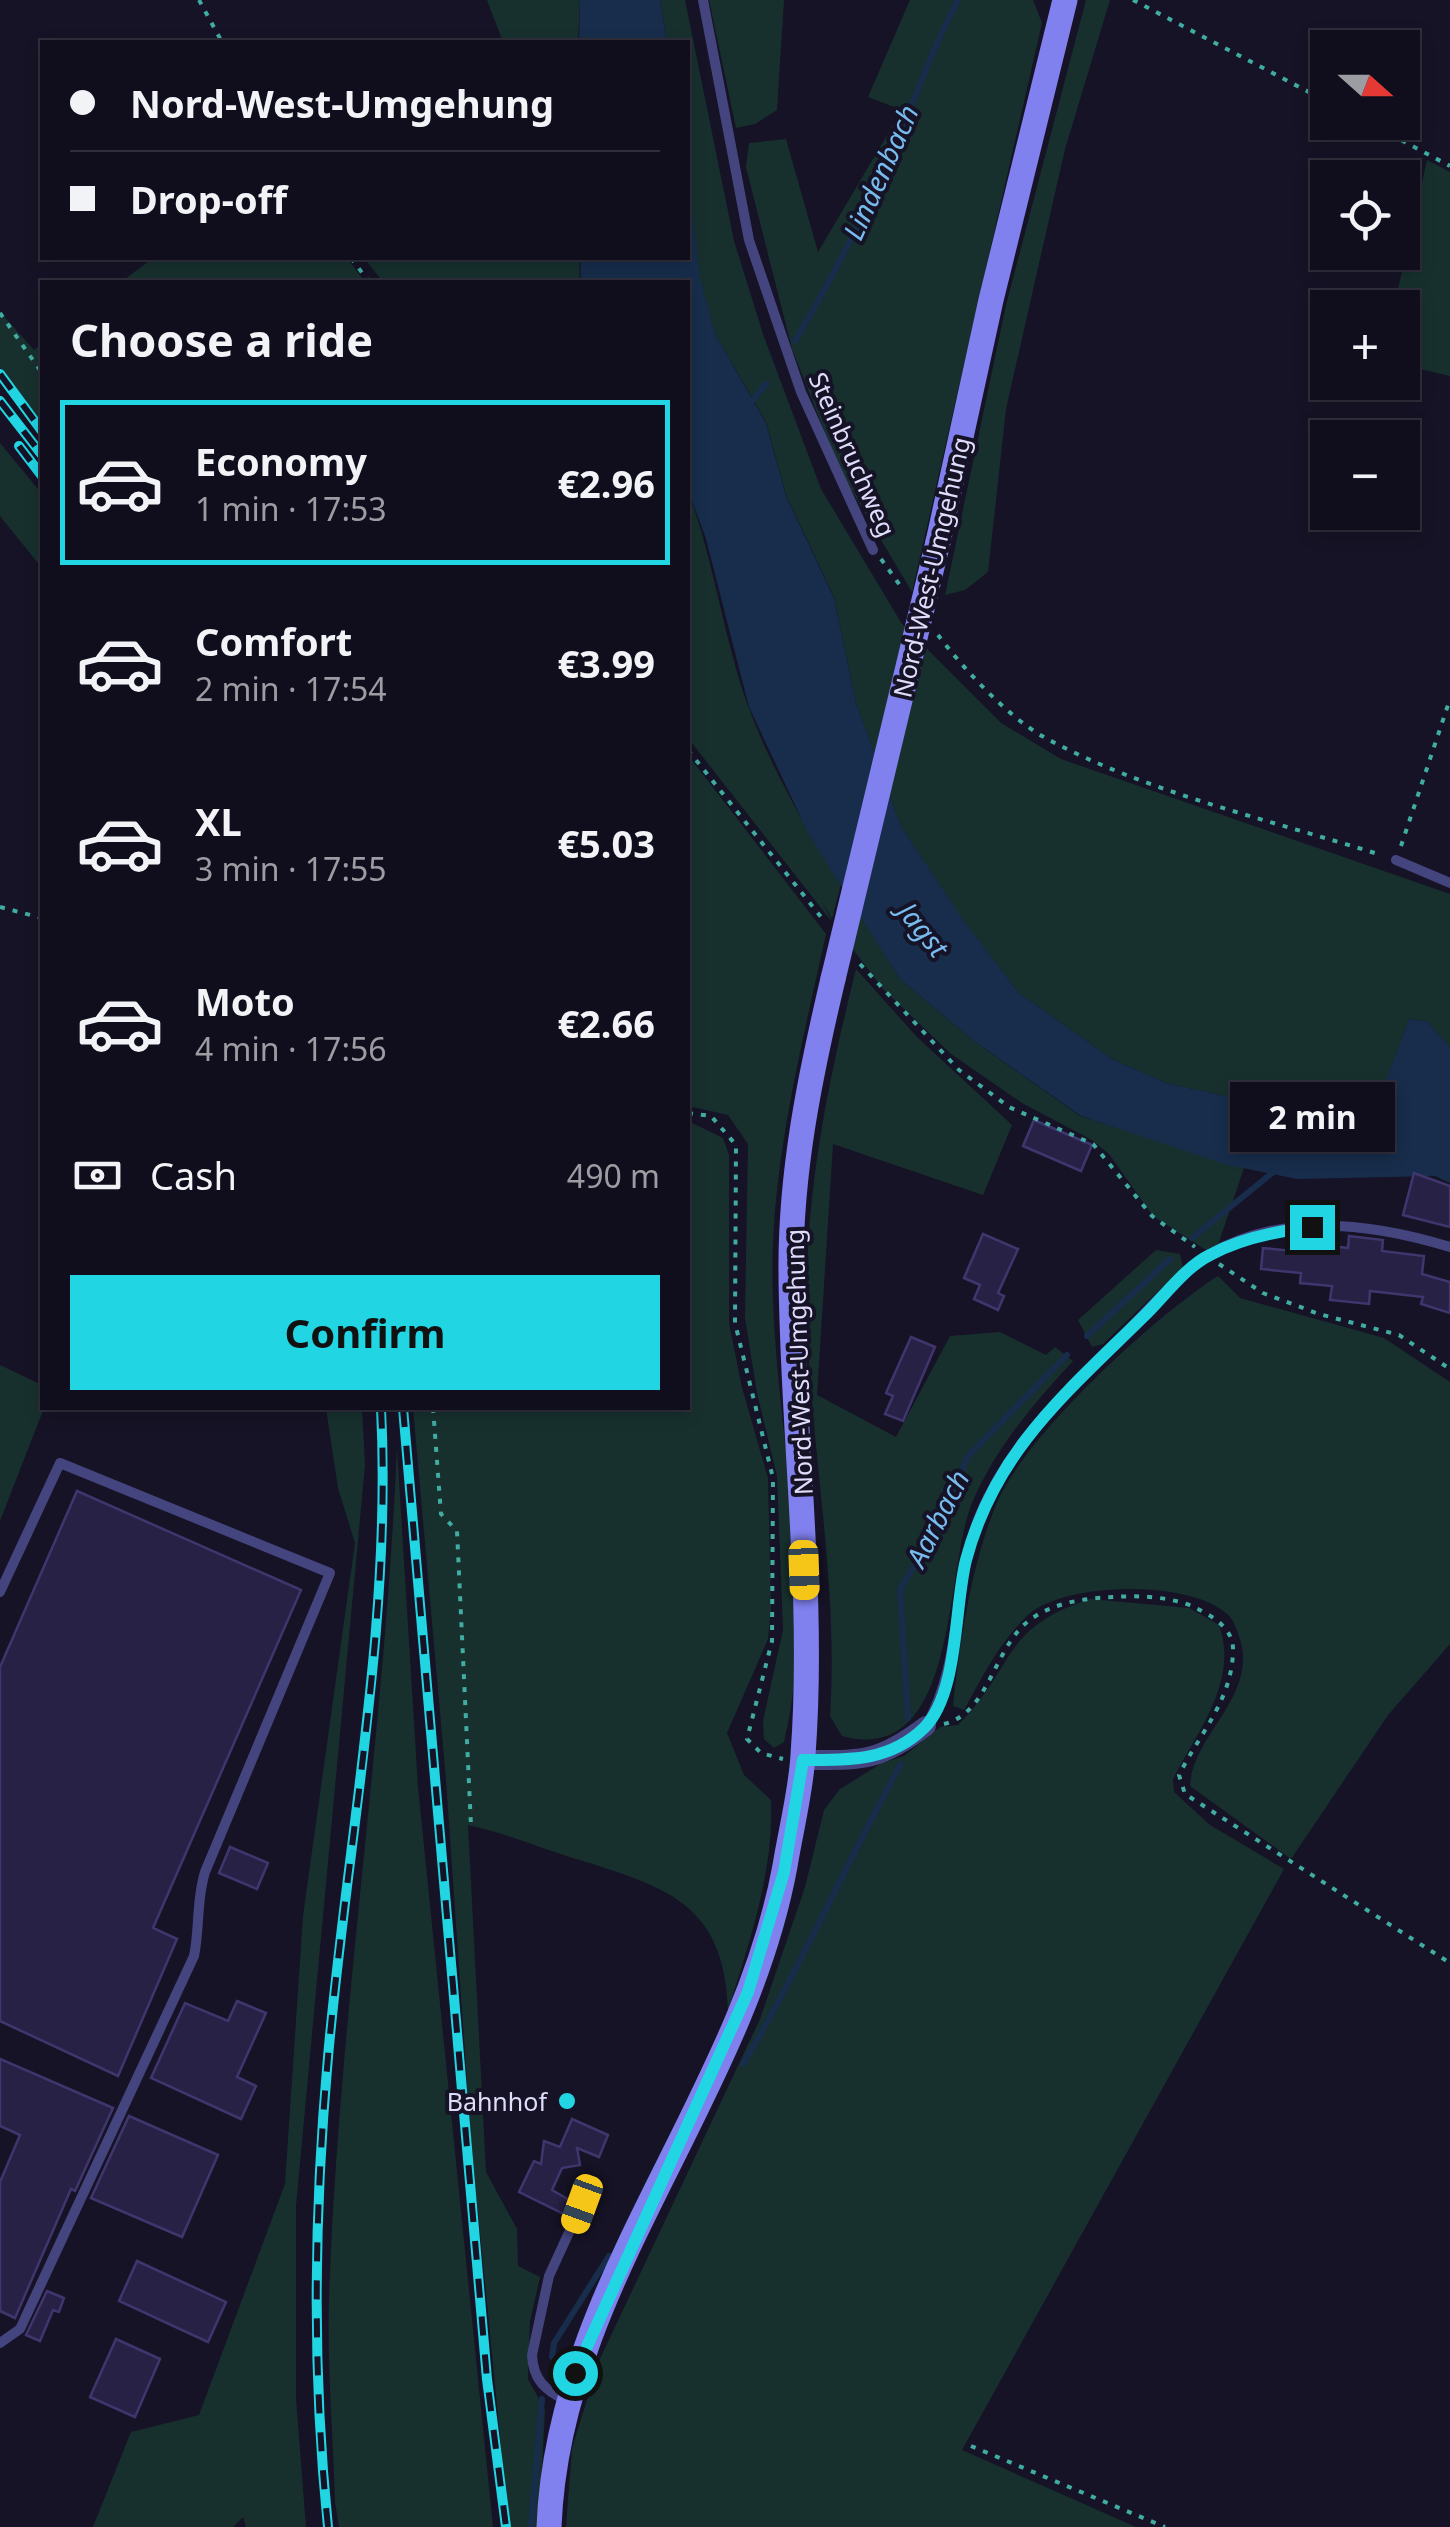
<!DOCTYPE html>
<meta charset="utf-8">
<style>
body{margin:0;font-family:"Noto Sans",sans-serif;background:#1e1c29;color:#f1f3f6;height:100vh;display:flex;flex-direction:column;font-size:38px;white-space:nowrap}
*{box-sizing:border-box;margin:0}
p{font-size:32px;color:#9c9ca3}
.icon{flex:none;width:55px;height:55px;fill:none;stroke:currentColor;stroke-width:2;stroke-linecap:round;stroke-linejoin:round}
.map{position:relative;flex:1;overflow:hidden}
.side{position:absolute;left:40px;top:280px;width:650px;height:1130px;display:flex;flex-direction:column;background:#100e1c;border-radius:0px;box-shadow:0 5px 15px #0003,0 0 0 2px #302e3b}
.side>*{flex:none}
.hud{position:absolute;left:40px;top:40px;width:650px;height:220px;border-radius:0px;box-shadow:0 5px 15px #0003,0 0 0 2px #302e3b;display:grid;align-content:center;height:220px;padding:0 30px;background:#100e1c}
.needle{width:65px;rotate:111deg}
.buttons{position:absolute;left:1310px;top:30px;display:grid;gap:20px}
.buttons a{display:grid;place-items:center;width:110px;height:110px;border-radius:0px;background:#100e1c;box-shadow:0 5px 15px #0003,0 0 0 2px #302e3b;font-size:50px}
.end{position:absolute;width:45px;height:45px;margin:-22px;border:12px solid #21d5e3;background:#111;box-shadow:0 0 0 5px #111}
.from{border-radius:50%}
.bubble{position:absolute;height:70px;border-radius:0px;background:#100e1c;box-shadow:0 5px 15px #0003,0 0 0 2px #302e3b;font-size:32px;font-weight:700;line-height:70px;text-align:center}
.car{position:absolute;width:30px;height:60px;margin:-30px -15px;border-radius:12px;box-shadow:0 0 8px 2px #0007;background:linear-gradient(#f5c518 24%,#345 0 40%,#f5c518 0 76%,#345 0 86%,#f5c518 0)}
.hud b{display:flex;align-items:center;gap:35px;height:95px;font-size:38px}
.hud b+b{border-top:2px solid #302e3b}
.hud i{width:25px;height:25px;background:#f1f3f6}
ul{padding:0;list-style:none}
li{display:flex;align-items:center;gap:30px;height:165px;margin:0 20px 15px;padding:0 10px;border:5px solid transparent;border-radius:0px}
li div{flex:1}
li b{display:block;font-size:38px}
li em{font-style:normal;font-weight:700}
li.selected{border-color:#21d5e3}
li>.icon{width:90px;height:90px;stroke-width:1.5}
h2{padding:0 30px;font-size:45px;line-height:120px}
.pay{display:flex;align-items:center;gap:25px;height:110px;padding:0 30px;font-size:38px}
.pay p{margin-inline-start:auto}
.cta{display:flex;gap:20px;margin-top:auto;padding:20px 30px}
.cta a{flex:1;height:115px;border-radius:0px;background:#21d5e3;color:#111;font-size:40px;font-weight:700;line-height:115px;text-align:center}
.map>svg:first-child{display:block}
.green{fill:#17302e}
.water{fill:#172d4b}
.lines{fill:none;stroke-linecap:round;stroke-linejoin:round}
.stream{stroke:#172d4b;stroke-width:6}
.building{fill:#272145;stroke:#40366e;stroke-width:2.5}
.path{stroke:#40aca2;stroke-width:4;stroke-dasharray:5 8;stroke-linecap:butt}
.lane{stroke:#44447f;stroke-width:10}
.street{stroke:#44447f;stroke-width:20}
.secondary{stroke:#8080ef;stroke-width:25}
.rail-casing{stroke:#21d5e3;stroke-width:10}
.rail{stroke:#161326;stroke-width:6;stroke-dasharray:19;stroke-linecap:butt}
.secondary-bridge{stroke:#8080ef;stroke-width:25}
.route{stroke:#21d5e3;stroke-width:12}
.poi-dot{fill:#21d5e3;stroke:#161326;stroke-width:4}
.labels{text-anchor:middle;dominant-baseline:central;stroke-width:8;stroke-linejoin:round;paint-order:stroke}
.street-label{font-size:25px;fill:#dfddfb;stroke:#161326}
.poi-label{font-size:25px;fill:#dfddfb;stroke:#161326;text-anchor:end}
.water-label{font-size:28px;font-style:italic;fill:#78bbee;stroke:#161326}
</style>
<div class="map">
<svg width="1450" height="2527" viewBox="0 0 1450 2527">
<rect width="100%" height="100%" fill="#161326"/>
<g class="green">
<path d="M487,0h93l-2,42h-75z"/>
<path d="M660,0h25l49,241 30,96 57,152 81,135 99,99 60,36 389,135v153l-23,-26 -18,-2 -23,62 -28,19 -110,1 -82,-18 -54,-24 -93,-66 -58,-75 -60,-92 -45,-123 -22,-106 -48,-102 -20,-73 -51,-88 -16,-57 -11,-101v-134h-21z"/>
<path d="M709,0h75l-7,110 -22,14 -19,4z"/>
<path d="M910,0h123l9,23 -130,569 -72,-121 -48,-122 -46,-182 3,-24 37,-4 32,113 84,-142 -34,-13z"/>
<path d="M1086,0h24l-45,149 -59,260 -18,163 -23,18 -20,5 61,-290z"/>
<path d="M1427,160l23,12v204l-47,-11 -1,-57 -8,-1z"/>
<path d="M153,258h194l18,24h-244z"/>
<path d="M364,258h215l1,24h-197z"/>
<path d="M0,312l34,38 8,-6v80l-42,-57z"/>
<path d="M0,443l42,51v74l-42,-52z"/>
<path d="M688,491c26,70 35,145 60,215 23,62 58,123 93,178l-9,35 -10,-18 10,21 -144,-184z"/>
<path d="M688,755l138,179c-22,101 -48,203 -53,307 -7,158 49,345 11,501l-10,6 -10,-9 -1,-18 20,-91 -6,-154 -20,-83 -12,-75 3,-174 -20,-29 -40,-9z"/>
<path d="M860,914l40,65 74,62 106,75 164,52 -26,77 -12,5 -53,-34 -44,-62 -17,-14 -70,-37 -71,-49 -68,-65 -31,-41z"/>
<path d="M856,969l61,68 95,88 -29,70 -150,-51 -16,251 79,42 54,-101 50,-4 46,23 9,-8 18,14c-40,43 -78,88 -101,142 -28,68 -13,265 -130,233l-12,-20c9,-134 -20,-268 -23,-402 -3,-117 21,-232 49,-345z"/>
<path d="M688,1121l35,17 6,17v168l13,65 26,90 3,130 -3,31 -41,94 17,42 27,25c3,73 -22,142 -43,211 -3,-111 -66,-125 -158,-154 -33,-10 -68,-25 -102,-32l18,347 31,57 1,37 22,11 -10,44 -2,58 17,31 -6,117h-30l-38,-387 -25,-360 -33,-372h275z"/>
<path d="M1156,1250l24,4 3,13 -80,77 -11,3 -14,-27z"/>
<path d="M1218,1276l22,22 144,40 66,44v262l-62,71 -97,144 -101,-73c2,-49 62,-85 52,-140 -2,-7 -7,-23 -11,-28 -34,-39 -165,-37 -203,-3 -28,26 -46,62 -64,95l-11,-4c7,-65 18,-140 43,-201 27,-68 160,-190 222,-229z"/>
<path d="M0,1365l42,20 2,23 -44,113z"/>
<path d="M326,1408h36l3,57 -69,741v193l10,128h-60l-3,-10 -10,10h-140l38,-95 68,-17 86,-231 18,-268 52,-373 -17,-55z"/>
<path d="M397,1448l21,339 75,740h-154l-4,-25c-2,-68 -8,-137 -6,-205 10,-284 56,-565 68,-849z"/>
<path d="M1090,1599l99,9 30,17c20,56 -21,105 -46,154l1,13 36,33 74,44 -322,581 174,77h-570l6,-79 27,-87 161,-342 45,-132 19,-77 16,-21 42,-26 22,-7 36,-29 18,-2c58,-58 42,-97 132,-126z"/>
</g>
<g class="water">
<path d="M580,0h80l7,42h-88z"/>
<path d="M688,176l12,101 15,57 51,89 20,73 48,102 22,105 45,123 60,91 58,76 93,66 54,24 82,18 111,-1 27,-20 23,-61 18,2 23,26v136l-15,-7 -138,3 -69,-14 -147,-49 -107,-75 -74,-62 -91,-144 -60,-128 -43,-168 -18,-49v-208h-107l-1,-24h108z"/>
</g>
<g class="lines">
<g class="stream">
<path d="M795,341c41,-70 81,-145 111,-221 16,-41 31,-80 52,-120"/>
<path d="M748,406l18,-22"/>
<path d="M1192,1238l85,-69"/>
<path d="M1087,1336l83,-77"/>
<path d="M908,1718l-8,-129 40,-65 28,-68 99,-101"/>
<path d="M743,2064c58,-97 103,-201 158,-300"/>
<path d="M552,2357l2,-14 55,-87"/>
<path d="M531,2527l11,-128"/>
</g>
</g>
<g class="building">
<path d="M1034,1120l58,25 -11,26 -58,-25z"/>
<path d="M1414,1173l36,13v41l-47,-12z"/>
<path d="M983,1234l35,15 -20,44 6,3 -6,14 -24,-11 6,-14 -16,-7z"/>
<path d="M1349,1236l34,4 -1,11 42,5 -2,18 28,8v31l-29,-9 2,-7 -53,-6 -1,13 -39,-4 2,-14 -32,-3 1,-10 -40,-4 2,-21 41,4 1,-9 43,5z"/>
<path d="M911,1337l24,10 -32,74 -18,-7 8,-18 -7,-3z"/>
<path d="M77,1491l224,99 -148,338 24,11 -59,137 -118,-55v-354z"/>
<path d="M230,1847l38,16 -11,26 -38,-16z"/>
<path d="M237,2001l29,12 -29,64 19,9 -15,33 -90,-41 34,-75 43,18z"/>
<path d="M0,2059l113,49 -38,83 -4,-2 -56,129 -15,-7v-129l20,-47 -20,-9z"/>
<path d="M129,2116l89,39 -36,82 -91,-39z"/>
<path d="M572,2119l36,16 -9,22 -22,-9 3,17 -18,3 -10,22 19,11 -7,13 -45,-22 15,-31 7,3 3,-23 16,6z"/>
<path d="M137,2261l89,41 -18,40 -89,-41z"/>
<path d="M47,2291l17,7 -5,14 -6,-2 -13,31 -14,-6z"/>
<path d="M116,2339l44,20 -25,58 -45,-20z"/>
</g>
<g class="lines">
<g class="path">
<path d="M199,0l23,42"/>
<path d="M1133,0l195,102"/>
<path d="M1367,122l83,44"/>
<path d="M351,258l18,24"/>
<path d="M0,313l42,60"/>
<path d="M881,559l21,29"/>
<path d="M938,635c24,32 69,81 104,101 101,56 229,84 339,119"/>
<path d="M688,750l137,172"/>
<path d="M1401,846l49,-147"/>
<path d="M0,907l42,11"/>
<path d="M860,964l99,106 50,37 84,37 59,72 43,31"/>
<path d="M688,1113l23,3 25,29 -1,178 38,155 -1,163 -25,98 14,14 22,6"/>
<path d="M1219,1264l44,29 56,21 80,21 51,34"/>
<path d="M433,1408l8,106 16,17 14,295"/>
<path d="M944,1724c48,-12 49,-81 90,-107 23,-15 53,-19 80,-20 25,-2 60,0 82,11 18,9 38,21 37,43 -1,49 -33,82 -54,124l6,19 265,169"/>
<path d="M971,2446l194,81"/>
</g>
<g class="lane">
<path d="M703,0l46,240 52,152 72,158"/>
<path d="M1396,860l54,23"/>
<path d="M0,1592l60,-129 270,110 -125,299c-9,29 -5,55 -11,84l-174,373 -20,14"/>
<path d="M926,1726c37,-64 26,-142 54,-211 27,-66 74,-111 124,-160 26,-25 76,-83 104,-100 74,-44 164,-32 242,-8"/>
<path d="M566,2400c-21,-9 -33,-21 -34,-45l17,-79 33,-72"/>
</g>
<path class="street" d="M803,1760c59,0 74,3 123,-34"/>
<g class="secondary">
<path d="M938,542l53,-242 74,-300"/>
<path d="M549,2527c9,-242 193,-427 236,-661 6,-37 16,-75 18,-111 12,-161 -11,-322 -12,-482 -1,-100 19,-197 42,-294"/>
</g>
<g class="rail-casing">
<g id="rail">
<path d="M0,374l42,57"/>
<path d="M0,401l42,54"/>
<path d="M19,446l23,30"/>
<path d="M403,1408l84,971 19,148"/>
<path d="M328,2527c-16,-155 -14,-315 0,-470 19,-215 64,-432 53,-649"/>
</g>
</g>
<use href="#rail" class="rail"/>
<path class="secondary-bridge" d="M833,979l105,-437"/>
</g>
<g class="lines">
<path class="route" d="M575,2373l173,-381 36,-120 19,-112c45,0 86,2 121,-32 35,-35 30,-121 42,-168 29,-109 100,-167 177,-243 20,-19 42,-50 67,-62 31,-17 67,-24 102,-28"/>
</g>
<circle class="poi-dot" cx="567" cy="2101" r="10"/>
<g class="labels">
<g class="street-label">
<text transform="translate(853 454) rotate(66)">Steinbruchweg</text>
<text transform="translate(931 567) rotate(-77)">Nord-West-Umgehung</text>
<text transform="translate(798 1362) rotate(-92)">Nord-West-Umgehung</text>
</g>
<g class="poi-label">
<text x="547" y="2101">Bahnhof</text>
</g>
<g class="water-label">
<text transform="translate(880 172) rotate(-66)">Lindenbach</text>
<text transform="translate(924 929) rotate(51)">Jagst</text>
<text transform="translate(937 1518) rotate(-63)">Aarbach</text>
</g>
</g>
</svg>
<div class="buttons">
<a><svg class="needle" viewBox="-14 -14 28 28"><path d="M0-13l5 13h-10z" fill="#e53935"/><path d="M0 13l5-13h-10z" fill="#9c9ca3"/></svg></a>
<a><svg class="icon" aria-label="locate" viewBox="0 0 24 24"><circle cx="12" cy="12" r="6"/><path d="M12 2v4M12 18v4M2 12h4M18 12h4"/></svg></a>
<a>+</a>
<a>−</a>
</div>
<i class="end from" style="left:575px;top:2373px"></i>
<i class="end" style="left:1312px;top:1227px"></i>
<div class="bubble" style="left:1230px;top:1082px;width:165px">2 min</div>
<i class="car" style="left:804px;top:1570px;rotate:178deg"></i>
<i class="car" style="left:582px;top:2204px;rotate:200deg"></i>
<div class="hud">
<b><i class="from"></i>Nord-West-Umgehung</b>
<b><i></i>Drop-off</b>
</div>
<section class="side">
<h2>Choose a ride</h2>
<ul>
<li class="selected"><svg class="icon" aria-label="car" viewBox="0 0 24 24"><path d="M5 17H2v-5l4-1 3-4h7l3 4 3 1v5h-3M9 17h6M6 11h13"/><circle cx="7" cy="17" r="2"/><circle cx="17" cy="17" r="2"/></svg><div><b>Economy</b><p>1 min · 17:53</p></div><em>€2.96</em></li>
<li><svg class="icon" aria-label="car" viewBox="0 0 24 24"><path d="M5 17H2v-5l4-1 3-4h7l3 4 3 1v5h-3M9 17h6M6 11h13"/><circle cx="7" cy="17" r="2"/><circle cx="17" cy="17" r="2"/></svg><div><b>Comfort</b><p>2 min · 17:54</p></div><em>€3.99</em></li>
<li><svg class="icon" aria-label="car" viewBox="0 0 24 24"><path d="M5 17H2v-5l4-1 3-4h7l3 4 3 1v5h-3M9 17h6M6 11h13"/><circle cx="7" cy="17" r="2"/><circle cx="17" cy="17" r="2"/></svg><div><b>XL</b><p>3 min · 17:55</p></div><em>€5.03</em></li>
<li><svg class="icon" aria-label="car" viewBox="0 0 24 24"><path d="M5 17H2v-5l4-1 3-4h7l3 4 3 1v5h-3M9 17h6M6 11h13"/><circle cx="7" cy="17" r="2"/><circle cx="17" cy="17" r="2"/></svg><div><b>Moto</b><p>4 min · 17:56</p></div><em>€2.66</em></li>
</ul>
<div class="pay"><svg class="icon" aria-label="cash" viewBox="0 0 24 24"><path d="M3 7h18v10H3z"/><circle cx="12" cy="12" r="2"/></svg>Cash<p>490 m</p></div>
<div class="cta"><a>Confirm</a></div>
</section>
</div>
